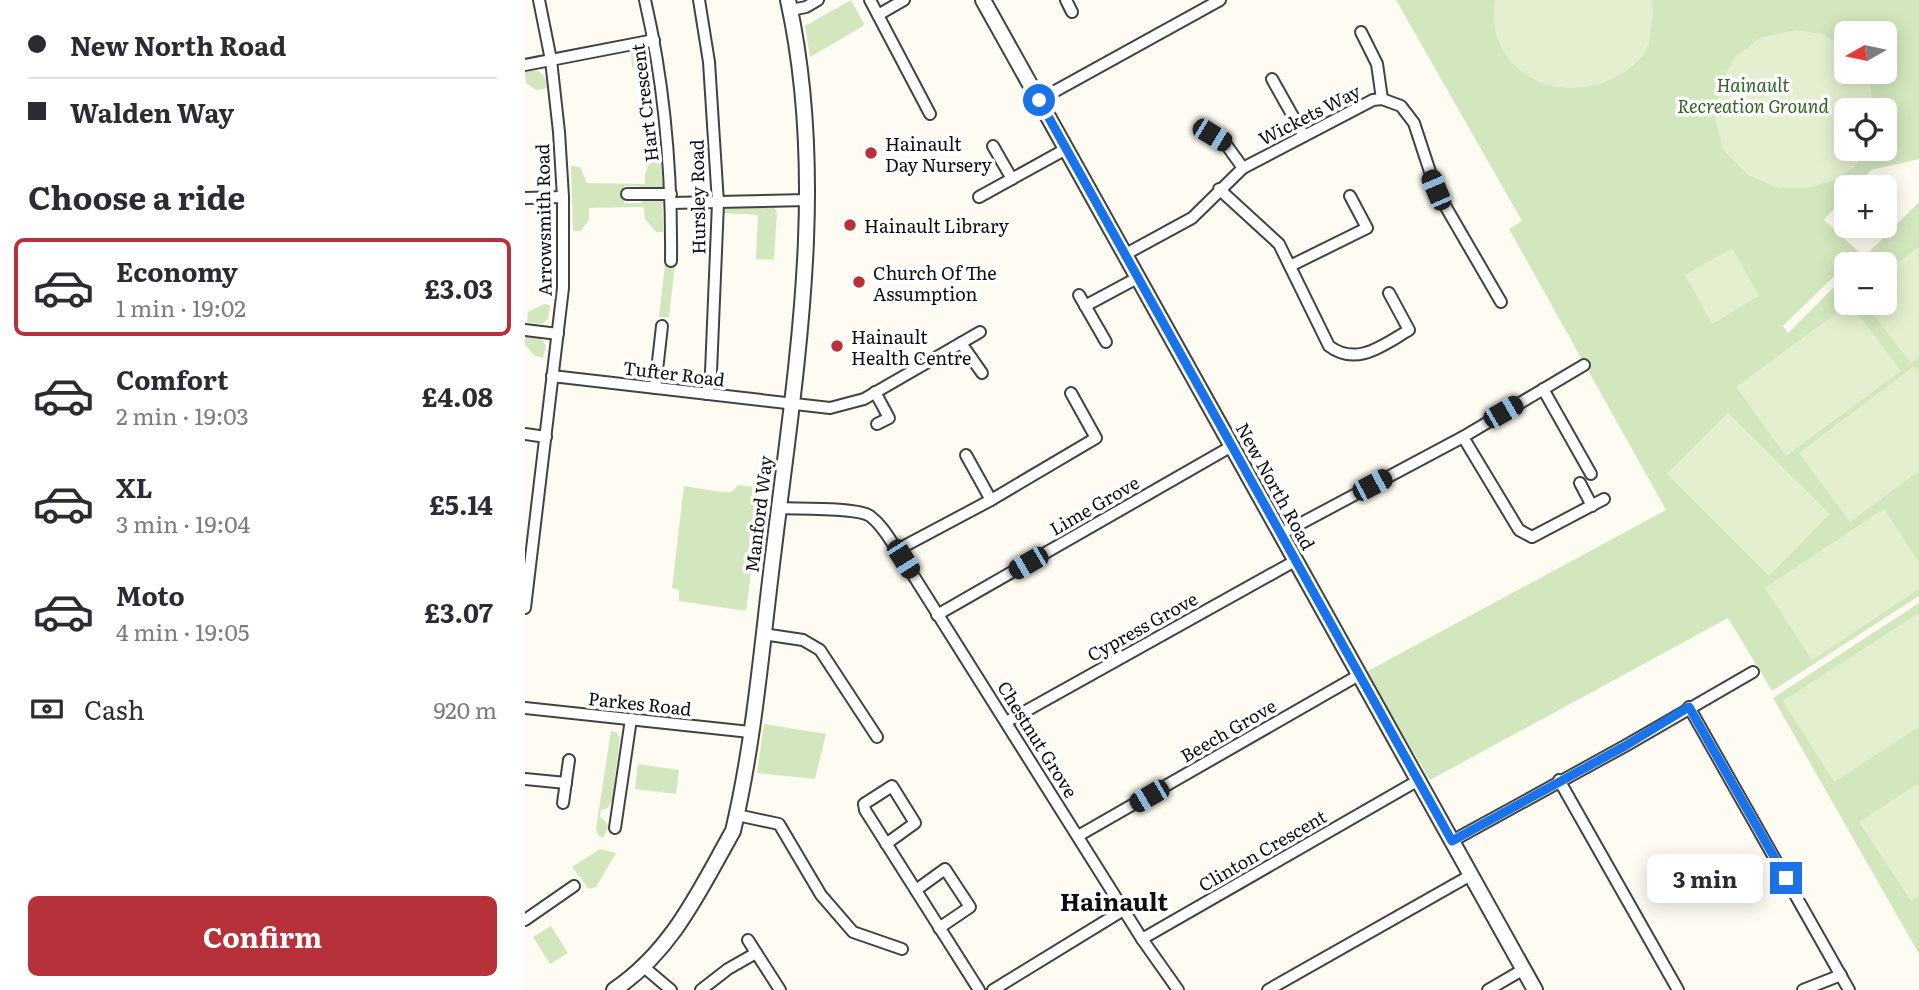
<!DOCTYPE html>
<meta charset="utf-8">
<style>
body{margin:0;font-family:Literata,serif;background:#f7f7f7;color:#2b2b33;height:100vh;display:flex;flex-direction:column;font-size:26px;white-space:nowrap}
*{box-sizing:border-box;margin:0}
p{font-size:23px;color:#7c7c81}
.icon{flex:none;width:38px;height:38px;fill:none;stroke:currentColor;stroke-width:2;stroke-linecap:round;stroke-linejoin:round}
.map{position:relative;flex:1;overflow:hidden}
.side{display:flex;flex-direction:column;background:#fff;width:525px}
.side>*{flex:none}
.hud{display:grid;align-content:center;height:154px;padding:0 28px;background:#fff}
.needle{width:46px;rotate:261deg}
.controls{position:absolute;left:1309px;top:21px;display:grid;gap:14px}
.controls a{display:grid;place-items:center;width:63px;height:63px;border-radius:10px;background:#fff;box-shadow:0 4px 18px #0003;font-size:35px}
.end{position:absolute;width:32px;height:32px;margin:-16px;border:9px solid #1a73e8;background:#fff;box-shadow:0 0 0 4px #fff}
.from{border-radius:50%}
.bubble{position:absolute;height:49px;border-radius:10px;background:#fff;box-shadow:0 4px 18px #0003;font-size:23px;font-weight:700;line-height:49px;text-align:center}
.car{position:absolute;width:21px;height:42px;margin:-21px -10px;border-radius:9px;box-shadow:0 0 5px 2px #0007;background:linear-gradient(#222 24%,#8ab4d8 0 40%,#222 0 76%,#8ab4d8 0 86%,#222 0)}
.hud b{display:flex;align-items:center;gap:24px;height:66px;font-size:26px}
.hud b+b{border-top:2px solid #e1e1e2}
.hud i{width:18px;height:18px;background:#2b2b33}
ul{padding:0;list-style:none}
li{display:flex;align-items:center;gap:21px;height:98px;margin:0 14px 10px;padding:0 14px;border:4px solid transparent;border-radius:10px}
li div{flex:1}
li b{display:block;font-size:26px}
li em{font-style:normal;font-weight:700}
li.on{border-color:#b63139}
li>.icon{width:63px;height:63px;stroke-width:1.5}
h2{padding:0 28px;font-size:32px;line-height:84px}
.pay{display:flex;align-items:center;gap:18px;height:77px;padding:0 28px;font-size:26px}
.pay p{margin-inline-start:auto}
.cta{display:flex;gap:14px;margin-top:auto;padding:14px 28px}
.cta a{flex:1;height:80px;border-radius:10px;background:#b63139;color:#fff;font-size:28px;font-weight:700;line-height:80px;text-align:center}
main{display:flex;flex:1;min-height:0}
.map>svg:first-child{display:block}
.green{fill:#d3e7be;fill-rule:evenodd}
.pitch{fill:#e4efcf}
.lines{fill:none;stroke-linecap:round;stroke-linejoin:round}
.minor-casing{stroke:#424242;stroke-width:14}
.tertiary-casing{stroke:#424242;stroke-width:18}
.minor{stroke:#fff;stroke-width:10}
.tertiary{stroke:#fff;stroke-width:14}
.route{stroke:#1a73e8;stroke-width:9}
.poi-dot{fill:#b63139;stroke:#fff;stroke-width:2.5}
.labels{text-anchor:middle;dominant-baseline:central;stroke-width:7;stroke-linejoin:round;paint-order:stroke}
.park-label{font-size:18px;font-style:italic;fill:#316324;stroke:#fff}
.street-label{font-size:18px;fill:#0f0f0f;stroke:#fff}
.poi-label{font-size:18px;fill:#0f0f0f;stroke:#fff;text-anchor:start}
.district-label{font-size:24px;font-weight:bold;fill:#0f0f0f;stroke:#fff}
</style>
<main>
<section class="side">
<div class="hud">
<b><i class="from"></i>New North Road</b>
<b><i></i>Walden Way</b>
</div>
<h2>Choose a ride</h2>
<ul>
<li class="on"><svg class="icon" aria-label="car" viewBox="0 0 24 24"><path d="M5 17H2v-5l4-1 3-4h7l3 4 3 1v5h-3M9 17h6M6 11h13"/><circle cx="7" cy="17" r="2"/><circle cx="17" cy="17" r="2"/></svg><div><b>Economy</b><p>1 min · 19:02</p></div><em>£3.03</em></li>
<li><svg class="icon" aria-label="car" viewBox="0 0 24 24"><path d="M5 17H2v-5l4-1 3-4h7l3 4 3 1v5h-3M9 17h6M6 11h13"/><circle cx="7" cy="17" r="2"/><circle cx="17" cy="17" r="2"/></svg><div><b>Comfort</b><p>2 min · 19:03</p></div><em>£4.08</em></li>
<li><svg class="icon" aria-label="car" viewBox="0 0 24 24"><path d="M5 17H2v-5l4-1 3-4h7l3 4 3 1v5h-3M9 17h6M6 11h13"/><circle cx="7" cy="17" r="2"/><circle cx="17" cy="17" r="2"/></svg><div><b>XL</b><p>3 min · 19:04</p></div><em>£5.14</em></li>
<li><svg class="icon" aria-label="car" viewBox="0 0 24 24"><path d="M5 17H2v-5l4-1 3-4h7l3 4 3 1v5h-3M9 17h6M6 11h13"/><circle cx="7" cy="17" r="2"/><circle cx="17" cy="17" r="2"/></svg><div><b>Moto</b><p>4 min · 19:05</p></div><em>£3.07</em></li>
</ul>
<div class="pay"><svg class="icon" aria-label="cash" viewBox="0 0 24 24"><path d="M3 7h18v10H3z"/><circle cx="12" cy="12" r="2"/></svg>Cash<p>920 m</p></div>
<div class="cta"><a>Confirm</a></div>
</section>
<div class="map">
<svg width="1394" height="990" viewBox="0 0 1394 990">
<rect width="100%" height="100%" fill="#fefcf2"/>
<g class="green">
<path d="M326,0l13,23 -1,3 -53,31 -5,-31z"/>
<path d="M871,0h523v159l-48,11 -16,17h-9v9l-22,24 35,32 -76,74 5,7 58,-58v28h39v-39h-28l62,-62v394l-147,95 -44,-73 -298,162 -64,-108 300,-162 -157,-281 13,-8zM1321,33h39v39h-39zM1321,110h39v39h-39z"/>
<path d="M118,50l5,3 2,17 -10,2 -8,-5 -1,-15z"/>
<path d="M12,70l8,7 2,11 -11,2 -10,-7 -1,-11z"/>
<path d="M135,156l3,32 -3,2 -16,1 -5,-5h-15v17h16l5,-4 17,1 1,32h-7l-11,-13 -1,-12 -55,1v11l-8,12h-8l-2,-65 9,1 7,16 58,1v-10l7,-17z"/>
<path d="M201,207l49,1 2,5 -3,47 -18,-1 2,-44 -36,-2z"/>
<path d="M140,264l10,1 -6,52h-10z"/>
<path d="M19,304l6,1 -2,14 -6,5 -15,-2 1,-10z"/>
<path d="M0,335l15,2 6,9 -3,12 -8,-2 -10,-11z"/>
<path d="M213,485l24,3 -16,123 -67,-10v-11l-7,-2 12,-102c7,1 43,8 46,6 3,-1 6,-4 8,-7z"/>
<path d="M1394,603v351l-146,-256z"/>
<path d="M239,724l62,10 -11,45 -58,-6z"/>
<path d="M86,731l5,1 4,5 -8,64 -4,7 -7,2 -1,7 7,6 1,5 -5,10 -5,-3 -2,-7z"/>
<path d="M113,764l41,6 -3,24 -41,-5z"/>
<path d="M75,849l16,4 -20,34 -7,2 -17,-22z"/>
<path d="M26,926l17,27 -18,11 -17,-27z"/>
</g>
<g class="pitch">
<path d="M970,0h156c3,9 1,18 0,27 -1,4 0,11 -2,16 -4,12 -17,25 -28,31 -59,36 -137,0 -126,-74z"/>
<path d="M1270,30l28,4 23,14v24h21l8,38h-29v39h22l-13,18 -21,13 -25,8h-30l-31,-13 -25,-26 -8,-30 6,-37 15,-26 24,-18z"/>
<path d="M1394,246v111l-8,6 -47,-60h21v-30z"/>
<path d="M1207,248l27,48 -47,28 -27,-49z"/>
<path d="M1325,303l51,68 -115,85 -50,-69z"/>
<path d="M1389,366l5,6v99l-69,51 -51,-69z"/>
<path d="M1203,413l102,101 -61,62 -102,-102z"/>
<path d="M1359,509l35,53v27l-107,71 -47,-72z"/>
<path d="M1394,613v114l-85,55 -51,-81z"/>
<path d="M1394,783v113l-8,5 -52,-79z"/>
</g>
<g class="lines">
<g class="minor-casing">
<g id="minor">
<path d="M120,0c20,86 27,173 26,261"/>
<path d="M174,0l10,62 9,141 -7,169 -4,22"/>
<path d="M345,0l60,114"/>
<path d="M541,0l6,12"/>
<path d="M266,10l15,-3 12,-7"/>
<path d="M353,15l26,-15"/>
<path d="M836,32l16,32 5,35"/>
<path d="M0,65l129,-25"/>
<path d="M747,79l32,57"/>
<path d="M514,100l181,-100"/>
<path d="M675,128l25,15 18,25"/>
<path d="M468,146l19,33"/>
<path d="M694,189l60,55 50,102c28,21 54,-1 80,-16l-20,-37"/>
<path d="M102,194h44"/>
<path d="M454,197l87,-48"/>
<path d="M0,198l38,-1"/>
<path d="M146,203l137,-3"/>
<path d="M601,254l66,-36 51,-50 130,-68 9,-1 19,7 13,17 22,67 65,112"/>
<path d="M765,266l77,-38 -17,-32"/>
<path d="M554,295l27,47"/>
<path d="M560,306l54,-29"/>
<path d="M0,330l33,4"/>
<path d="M436,343l21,30"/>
<path d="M27,376l278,32 34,-9 116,-67"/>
<path d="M130,388l7,-62"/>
<path d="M1018,389l48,85"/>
<path d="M350,392l14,26 -12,6"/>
<path d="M0,434l21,3"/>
<path d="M938,437l56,93 13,7 72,-38"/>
<path d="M441,455l25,45"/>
<path d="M1055,483l12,23"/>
<path d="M254,508c18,1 79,-1 91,8 12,9 19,22 27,34l94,-50 105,-62 -25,-45"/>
<path d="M756,534l182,-97 121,-72"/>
<path d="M378,559l239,380"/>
<path d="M0,608l38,-320v-91l-4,-65 -8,-72 -12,-60"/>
<path d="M412,615l295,-169"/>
<path d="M238,634l40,6 17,10 57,87"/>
<path d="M1164,707l160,283"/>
<path d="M0,708l225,24"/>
<path d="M481,722l289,-161"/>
<path d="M0,779l41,4"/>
<path d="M1034,780l119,210"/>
<path d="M38,803l6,-43"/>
<path d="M212,815l42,9 42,71 32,37 49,17"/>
<path d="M90,828l16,-109"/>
<path d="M553,836l281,-161"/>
<path d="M927,841l173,-95 128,-74"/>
<path d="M361,844l29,-21 -23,-37 -28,18 1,6c38,60 76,120 114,180"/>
<path d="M391,890l29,-21 25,38 -31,21"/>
<path d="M0,920l49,-34"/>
<path d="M223,940l32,50"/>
<path d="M120,968l26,22"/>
<path d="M176,990l27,-21 28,-16"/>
<path d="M468,990l132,-81"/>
<path d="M653,990l-36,-51 275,-158"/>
<path d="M743,990l203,-115"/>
<path d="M963,990l36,-21"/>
<path d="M1278,990l38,-15"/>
</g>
</g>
<g class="tertiary-casing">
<g id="tertiary">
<path d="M458,0l552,990"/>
<path d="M89,990c59,-40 85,-99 119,-159 22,-93 29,-189 41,-283 22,-181 54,-367 14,-548"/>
</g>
</g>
<use href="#minor" class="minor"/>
<use href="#tertiary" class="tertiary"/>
</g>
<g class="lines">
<path class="route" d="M514,100l413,741 173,-95 64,-39 97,171"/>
</g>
<g class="poi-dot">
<circle cx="346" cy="153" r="7"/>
<circle cx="325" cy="225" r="7"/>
<circle cx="334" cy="282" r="7"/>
<circle cx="312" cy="346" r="7"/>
</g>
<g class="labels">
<g class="park-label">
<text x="1228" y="84">Hainault<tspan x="1228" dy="21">Recreation Ground</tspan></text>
</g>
<g class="street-label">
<text transform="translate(119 103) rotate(-97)">Hart Crescent</text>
<text transform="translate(784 114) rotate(-27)">Wickets Way</text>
<text transform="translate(172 197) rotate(-91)">Hursley Road</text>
<text transform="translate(18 220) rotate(-91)">Arrowsmith Road</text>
<text transform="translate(149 373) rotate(7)">Tufter Road</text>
<text transform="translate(751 486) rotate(61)">New North Road</text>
<text transform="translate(569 505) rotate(-30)">Lime Grove</text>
<text transform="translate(233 514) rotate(-83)">Manford Way</text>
<text transform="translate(617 626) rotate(-29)">Cypress Grove</text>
<text transform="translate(115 703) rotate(6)">Parkes Road</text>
<text transform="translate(703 730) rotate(-30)">Beech Grove</text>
<text transform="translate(513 739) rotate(58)">Chestnut Grove</text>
<text transform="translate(737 850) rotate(-30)">Clinton Crescent</text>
</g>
<g class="poi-label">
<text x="360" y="143">Hainault<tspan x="360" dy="21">Day Nursery</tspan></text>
<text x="339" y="225">Hainault Library</text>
<text x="348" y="272">Church Of The<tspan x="348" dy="21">Assumption</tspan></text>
<text x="326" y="336">Hainault<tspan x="326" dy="21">Health Centre</tspan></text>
</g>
<g class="district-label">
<text x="589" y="900">Hainault</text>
</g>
</g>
</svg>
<div class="controls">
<a><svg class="needle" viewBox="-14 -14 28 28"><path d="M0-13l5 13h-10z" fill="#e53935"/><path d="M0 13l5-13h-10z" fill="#7c7c81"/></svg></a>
<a><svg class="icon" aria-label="locate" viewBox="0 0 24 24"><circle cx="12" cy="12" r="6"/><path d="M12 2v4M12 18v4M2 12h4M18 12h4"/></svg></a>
<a>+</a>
<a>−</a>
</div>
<i class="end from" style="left:514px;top:100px"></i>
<i class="end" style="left:1261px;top:878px"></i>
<div class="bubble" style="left:1122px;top:854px;width:116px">3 min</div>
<i class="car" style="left:687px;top:135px;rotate:121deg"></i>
<i class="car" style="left:911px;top:190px;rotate:337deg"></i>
<i class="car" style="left:978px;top:412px;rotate:60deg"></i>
<i class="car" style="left:847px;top:485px;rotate:62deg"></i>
<i class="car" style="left:378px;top:559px;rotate:148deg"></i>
<i class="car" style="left:503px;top:563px;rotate:240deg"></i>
<i class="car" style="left:624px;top:796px;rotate:240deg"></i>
</div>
</main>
